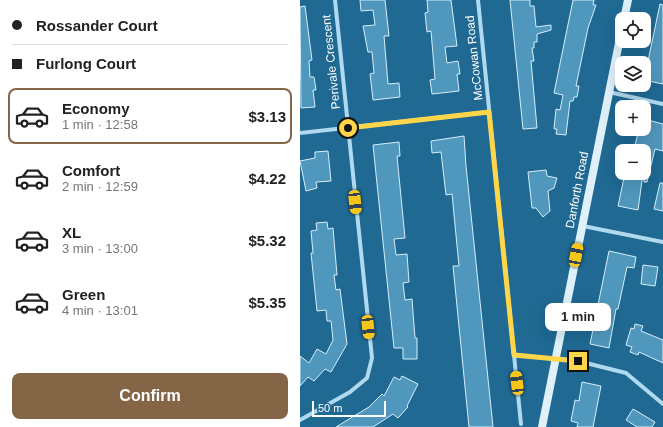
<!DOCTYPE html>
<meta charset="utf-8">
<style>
body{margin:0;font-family:Arial,sans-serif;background:#f6f6f6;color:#222;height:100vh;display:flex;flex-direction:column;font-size:15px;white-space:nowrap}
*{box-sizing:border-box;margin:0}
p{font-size:13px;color:#767676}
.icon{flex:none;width:22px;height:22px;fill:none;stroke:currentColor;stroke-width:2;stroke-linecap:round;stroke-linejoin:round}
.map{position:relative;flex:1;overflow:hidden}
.drawer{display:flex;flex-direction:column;background:#fff;width:300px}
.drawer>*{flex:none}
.banner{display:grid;align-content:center;height:88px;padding:0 12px;background:#fff}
.controls{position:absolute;left:315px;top:12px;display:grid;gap:8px}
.controls a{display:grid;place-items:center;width:36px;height:36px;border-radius:8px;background:#fff;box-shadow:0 4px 16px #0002;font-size:20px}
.scale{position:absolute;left:12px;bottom:10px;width:74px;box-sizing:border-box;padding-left:4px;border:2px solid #fff;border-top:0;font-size:11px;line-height:14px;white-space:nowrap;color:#fff;-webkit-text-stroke:3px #1f6993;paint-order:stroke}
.end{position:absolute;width:18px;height:18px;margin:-9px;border:5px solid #ffd54a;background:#111;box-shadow:0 0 0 2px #111}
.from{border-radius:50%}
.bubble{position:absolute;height:28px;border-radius:8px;background:#fff;box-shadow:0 4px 16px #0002;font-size:13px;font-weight:800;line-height:28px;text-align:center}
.car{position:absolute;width:12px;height:24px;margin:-12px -6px;border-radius:5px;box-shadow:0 0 3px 1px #0007;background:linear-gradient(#f5c518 24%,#345 0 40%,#f5c518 0 76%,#345 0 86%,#f5c518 0)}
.banner b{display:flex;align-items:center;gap:14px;height:38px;font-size:15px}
.banner b+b{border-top:1px solid #e0e0e0}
.banner i{width:10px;height:10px;background:#222}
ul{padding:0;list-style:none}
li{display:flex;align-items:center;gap:12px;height:56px;margin:0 8px 6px;padding:0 4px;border:2px solid transparent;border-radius:8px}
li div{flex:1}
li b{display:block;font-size:15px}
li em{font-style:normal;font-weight:800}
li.active{border-color:#846546}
li>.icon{width:36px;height:36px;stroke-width:1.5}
.action{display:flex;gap:8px;margin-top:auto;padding:8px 12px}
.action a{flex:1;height:46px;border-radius:8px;background:#846546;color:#fff;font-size:16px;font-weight:800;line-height:46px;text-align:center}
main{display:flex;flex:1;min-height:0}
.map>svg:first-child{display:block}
.building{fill:#5097bd;stroke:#d7eefa}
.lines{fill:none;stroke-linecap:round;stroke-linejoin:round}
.street{stroke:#b1d9ee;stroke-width:4}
.secondary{stroke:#def0fa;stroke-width:8}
.route{stroke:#ffd54a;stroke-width:5}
.labels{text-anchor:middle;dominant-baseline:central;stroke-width:3;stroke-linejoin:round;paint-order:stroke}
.street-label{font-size:12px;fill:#fff;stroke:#1f6993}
</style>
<main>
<section class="drawer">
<div class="banner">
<b><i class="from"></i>Rossander Court</b>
<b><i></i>Furlong Court</b>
</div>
<ul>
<li class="active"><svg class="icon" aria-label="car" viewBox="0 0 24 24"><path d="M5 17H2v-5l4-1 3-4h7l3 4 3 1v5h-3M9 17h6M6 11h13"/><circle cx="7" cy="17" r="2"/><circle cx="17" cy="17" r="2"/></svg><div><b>Economy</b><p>1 min · 12:58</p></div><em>$3.13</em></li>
<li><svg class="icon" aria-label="car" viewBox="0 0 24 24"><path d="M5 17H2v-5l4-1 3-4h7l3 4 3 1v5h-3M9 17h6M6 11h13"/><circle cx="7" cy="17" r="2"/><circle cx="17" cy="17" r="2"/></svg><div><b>Comfort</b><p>2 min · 12:59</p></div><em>$4.22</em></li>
<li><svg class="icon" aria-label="car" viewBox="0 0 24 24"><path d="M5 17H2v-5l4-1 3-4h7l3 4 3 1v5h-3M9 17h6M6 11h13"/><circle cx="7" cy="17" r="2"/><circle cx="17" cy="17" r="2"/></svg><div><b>XL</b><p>3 min · 13:00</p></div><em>$5.32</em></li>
<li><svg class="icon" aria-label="car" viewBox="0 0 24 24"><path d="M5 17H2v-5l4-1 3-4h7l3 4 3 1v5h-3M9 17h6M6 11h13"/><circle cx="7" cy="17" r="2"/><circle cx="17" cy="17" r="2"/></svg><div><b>Green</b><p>4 min · 13:01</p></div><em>$5.35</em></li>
</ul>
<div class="action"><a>Confirm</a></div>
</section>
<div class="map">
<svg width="363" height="427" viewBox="0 0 363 427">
<rect width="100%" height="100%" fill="#1f6993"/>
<g class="building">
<path d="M60,0h25l4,36h-5l4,48 11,-1 1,14 -27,3 -3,-26 4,-1 -2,-21h-4l-5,-26 12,-1 -2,-15 -12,1z"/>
<path d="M127,0h24l6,46 -12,1 2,16 11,-2 2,13h-3l2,17 -27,3 -2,-14 5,-1 -4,-48 -4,1 -2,-19 3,-1z"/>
<path d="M210,0h20v6h4l2,21 15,-2v5l-14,4v8h-3v6h-2l2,13h-3l6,67 -14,1z"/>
<path d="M273,0h21l-1,5h3l-8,23 -12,58h3l-2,11h-3l-1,4h-3l-4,34 -10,-1 1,-5h-3l2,-20 4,1 3,-15 -9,-2z"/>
<path d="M360,4l3,1v79l-19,-4z"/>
<path d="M5,6l7,54 -3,1 1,16h4l2,13h-3l2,17 -14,1 -1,-101z"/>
<path d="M344,119l19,5v27l-8,-2 -8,33h-3v-34l-9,-3 4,-16h5z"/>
<path d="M164,136l2,30 27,261h-24l-16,-161h6l-7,-72 -6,1 -5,-43 -9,1 -1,-12z"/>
<path d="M99,142l1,14h-3l8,82 -11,1 2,16 11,-1 2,28 -6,1 2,17 7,-1 3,39h2v21h-14v-11h-9l-21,-203z"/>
<path d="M28,151l3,30 -15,1 1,6 -11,3 -6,-30 15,-3v-6z"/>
<path d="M246,170l1,6 10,2 -3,10 -6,3 2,20 -7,6 -7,-9h-4l-4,-36z"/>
<path d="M325,173h18l-5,37 -20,-4z"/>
<path d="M360,183h3v28l-9,-2z"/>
<path d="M27,222l1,7 5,-1 4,47h-3l2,15 4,-1 7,55 -16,28 -6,-3 -11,12 -6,-4 -8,9v-30l9,7 8,-14 9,5 7,-14 -2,-19h-4l-1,-11 -9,1 -6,-58h2l-2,-22 6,-1 -1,-7z"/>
<path d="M309,251l27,6 -2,11 -7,-1 -9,42h-2l-7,39 -19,-4z"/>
<path d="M343,265l15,2 -3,19 -14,-2z"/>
<path d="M335,324l8,2 -2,5 22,9v23l-24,-11 -1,3 -8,-3 2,-5 -6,-2 5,-17 3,1z"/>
<path d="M102,376l16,8 -11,22 1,1 -10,11 -5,-4 -20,13h-37l33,-20 13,-13 2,2 10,-19 6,3z"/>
<path d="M282,382l19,4 -8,41h-16l1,-4 -7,-2 4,-21 4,1z"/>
<path d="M333,409l22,13 -3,5h-15l-11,-7z"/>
</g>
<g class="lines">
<g class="street">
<path d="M178,0l43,424"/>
<path d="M309,92l54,12"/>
<path d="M0,133l189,-21"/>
<path d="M283,226l80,16"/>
<path d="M214,355l64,6 48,12 37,31"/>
<path d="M0,420l50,-28 17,-14 5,-20 -37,-358"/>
</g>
<g class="secondary">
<path d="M324,19l4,-19"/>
<path d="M242,427l80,-399"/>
</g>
</g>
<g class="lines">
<path class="route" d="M48,128l141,-16 25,243 64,6"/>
</g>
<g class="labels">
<g class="street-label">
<text transform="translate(174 58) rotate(-96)">McCowan Road</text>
<text transform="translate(31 62) rotate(-96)">Perivale Crescent</text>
<text transform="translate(277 190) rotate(-79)">Danforth Road</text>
</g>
</g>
</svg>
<div class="controls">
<a><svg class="icon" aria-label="locate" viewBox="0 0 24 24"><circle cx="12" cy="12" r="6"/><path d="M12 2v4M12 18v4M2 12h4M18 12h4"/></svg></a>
<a><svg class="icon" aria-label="layers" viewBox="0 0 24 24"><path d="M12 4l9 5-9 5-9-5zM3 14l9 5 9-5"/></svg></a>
<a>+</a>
<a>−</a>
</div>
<div class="scale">50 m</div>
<i class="end from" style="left:48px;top:128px"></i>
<i class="end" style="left:278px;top:361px"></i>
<div class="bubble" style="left:245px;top:303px;width:66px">1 min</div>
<i class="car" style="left:55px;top:202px;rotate:174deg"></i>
<i class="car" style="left:276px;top:255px;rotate:11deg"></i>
<i class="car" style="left:68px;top:327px;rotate:174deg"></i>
<i class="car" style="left:217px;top:383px;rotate:353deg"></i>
</div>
</main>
